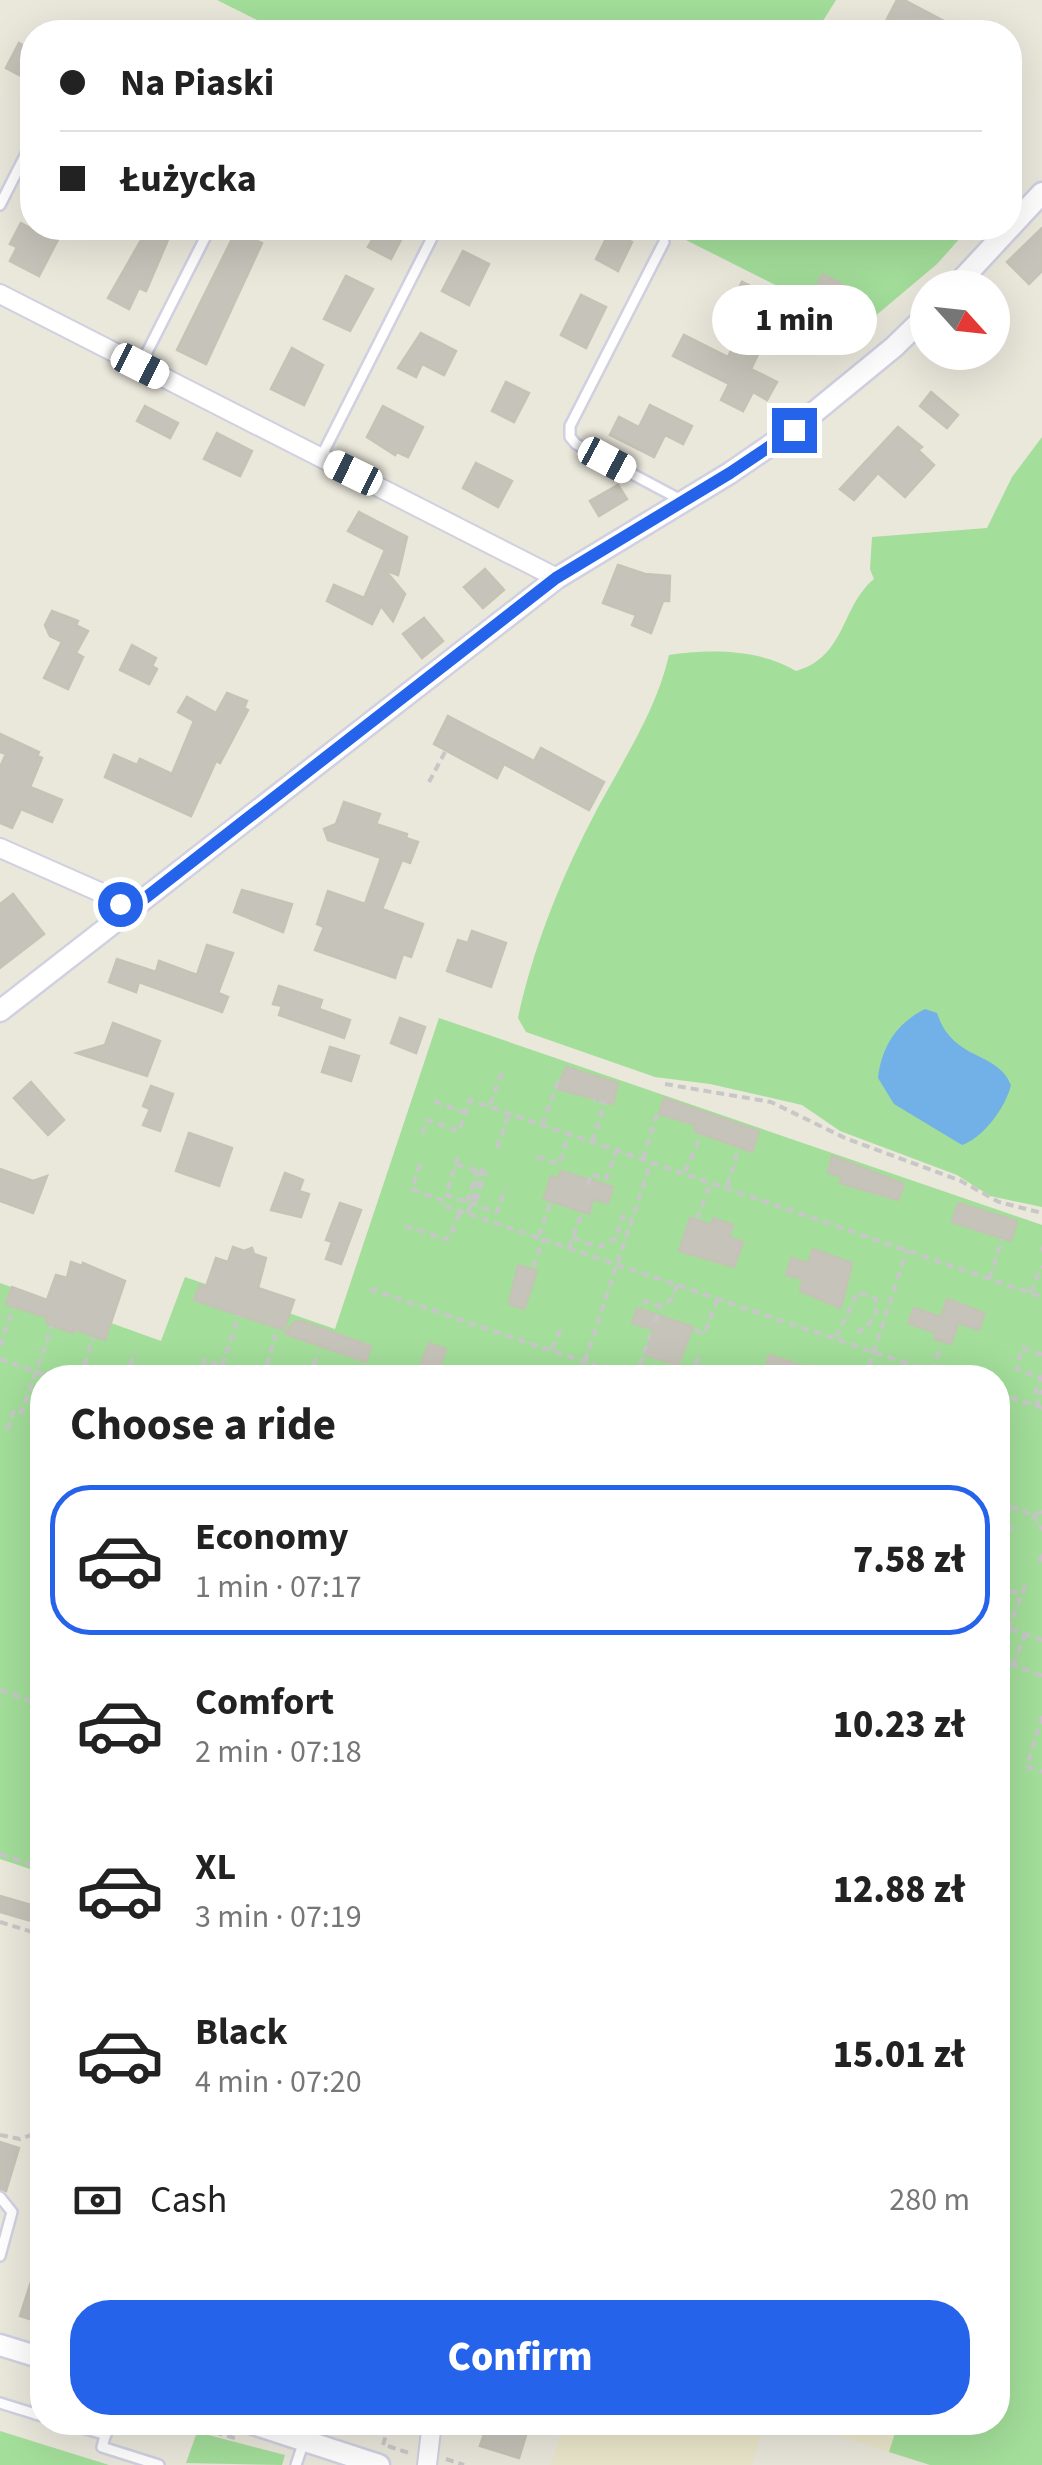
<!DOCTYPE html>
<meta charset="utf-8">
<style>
body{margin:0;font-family:"Source Sans 3",sans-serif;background:#f6f6f6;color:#222;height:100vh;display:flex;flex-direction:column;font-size:38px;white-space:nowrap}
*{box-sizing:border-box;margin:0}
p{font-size:32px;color:#767676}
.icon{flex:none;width:55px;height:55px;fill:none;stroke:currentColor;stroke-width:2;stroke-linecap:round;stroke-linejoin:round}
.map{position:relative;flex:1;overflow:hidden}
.details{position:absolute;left:30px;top:1365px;width:980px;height:1070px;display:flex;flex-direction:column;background:#fff;border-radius:40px;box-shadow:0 10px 40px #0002}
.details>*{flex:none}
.guide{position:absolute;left:20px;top:20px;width:1002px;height:220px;border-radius:40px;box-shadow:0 10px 40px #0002;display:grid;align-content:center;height:220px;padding:0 40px;background:#fff}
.needle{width:65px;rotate:117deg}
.fabs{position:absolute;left:910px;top:270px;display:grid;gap:20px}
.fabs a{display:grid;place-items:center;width:100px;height:100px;border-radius:50%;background:#fff;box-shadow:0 10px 40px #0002;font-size:50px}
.end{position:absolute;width:45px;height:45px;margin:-22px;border:12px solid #2563eb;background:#fff;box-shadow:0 0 0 5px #fff}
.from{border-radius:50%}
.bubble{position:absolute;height:70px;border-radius:35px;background:#fff;box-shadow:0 10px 40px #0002;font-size:32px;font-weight:800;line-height:70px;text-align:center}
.car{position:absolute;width:30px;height:60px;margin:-30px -15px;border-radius:12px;box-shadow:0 0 8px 2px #0007;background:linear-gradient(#fff 24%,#345 0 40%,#fff 0 76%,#345 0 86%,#fff 0)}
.guide b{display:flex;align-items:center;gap:35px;height:95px;font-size:38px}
.guide b+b{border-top:2px solid #e0e0e0}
.guide i{width:25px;height:25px;background:#222}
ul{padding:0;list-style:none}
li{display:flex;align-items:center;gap:30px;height:150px;margin:0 20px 15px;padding:0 20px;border:5px solid transparent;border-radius:40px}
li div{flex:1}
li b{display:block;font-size:38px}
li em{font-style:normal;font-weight:800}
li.active{border-color:#2563eb}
li>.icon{width:90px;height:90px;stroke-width:1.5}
h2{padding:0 40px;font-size:45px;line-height:120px}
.pay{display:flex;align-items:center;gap:25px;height:110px;padding:0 40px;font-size:38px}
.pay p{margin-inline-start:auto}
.action{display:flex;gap:20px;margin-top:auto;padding:20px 40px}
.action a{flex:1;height:115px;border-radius:40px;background:#2563eb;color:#fff;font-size:40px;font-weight:800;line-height:115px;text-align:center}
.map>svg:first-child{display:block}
.education{fill:#ebe7cb}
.green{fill:#a3de9a}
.water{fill:#72b1e7}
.building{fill:#c6c3ba;stroke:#c5c3b5;stroke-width:2.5}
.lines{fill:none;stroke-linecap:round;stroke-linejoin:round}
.service-casing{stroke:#d0d0e1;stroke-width:14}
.minor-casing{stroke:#d0d0e1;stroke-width:22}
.tertiary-casing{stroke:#d0d0e1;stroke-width:25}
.path{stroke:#c7c7c7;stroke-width:4;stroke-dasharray:8 5;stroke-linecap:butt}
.service{stroke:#fff;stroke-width:9}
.minor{stroke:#fff;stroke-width:18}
.tertiary{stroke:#fff;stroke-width:20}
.route{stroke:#2563eb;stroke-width:12}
</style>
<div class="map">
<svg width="1042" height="2465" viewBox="0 0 1042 2465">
<rect width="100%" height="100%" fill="#eae7db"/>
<g class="education">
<path d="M564,2423v-1l200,1 -12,42h-201z"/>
<path d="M801,2423h97l-9,29z"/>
</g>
<g class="green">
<path d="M217,0h619l-20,32h-535z"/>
<path d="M662,228h307l-32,36 -76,64z"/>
<path d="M1042,437v770l-52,-11 -33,-21 -117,-44 -38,-26 -92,-21 -55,-7 -129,-45 -8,-14c14,-66 41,-135 72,-195 27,-54 66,-109 79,-168 40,-6 91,-6 127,16 50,-14 45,-65 78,-92l-4,-10 2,-32 115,-9 25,-51z"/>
<path d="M439,1018l603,207v1240h-112l-41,-13 9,-29 100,-1v-1044h-956v495l-42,-14v-576l161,58 24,-64 150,52z"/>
<path d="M0,2431l109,34h-109z"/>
<path d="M197,2432l88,23 -3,10 -96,-2z"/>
</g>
<path class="water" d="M925,1009l12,4c16,49 60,37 74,72 -5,22 -28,53 -49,60l-68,-41 -16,-26c4,-32 18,-54 47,-69z"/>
<g class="building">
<path d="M897,0h7l61,32h-52l-26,-13z"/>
<path d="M19,43l13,7v32l-26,-14z"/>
<path d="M21,223l9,5h34l-25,48 -29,-15 7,-14 -7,-3z"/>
<path d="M148,228h25l-27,63 -7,-3 -10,21 -21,-11z"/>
<path d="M379,228h28l-16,31 -23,-12z"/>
<path d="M1042,228v43l-13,13 -22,-22z"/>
<path d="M236,231l26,12 -56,121 -29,-14z"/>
<path d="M610,231l22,11 -14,29 -22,-12z"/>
<path d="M463,251l26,13 -20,41 -27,-14z"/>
<path d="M823,274l26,14 -9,18 -27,-14z"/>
<path d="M346,276l27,13 -23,42 -26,-12z"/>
<path d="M742,282l58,28 -10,21 -17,-8 -22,46 26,13 -10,18 -14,-8 -10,19 -22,-11 8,-16 -56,-28 11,-21 44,22 16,-34 -7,-4 6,-12 -11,-5z"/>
<path d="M581,295l25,12 -20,41 -25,-13z"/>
<path d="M421,333l35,18 -12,24 -22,-11 -6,13 -18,-9z"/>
<path d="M292,348l31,17 -19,40 -33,-16z"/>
<path d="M506,382l23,11 -15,29 -22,-11z"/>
<path d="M931,392l27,23 -11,13 -27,-22z"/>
<path d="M650,405l42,21 -9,18 -18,-9 -11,22 -44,-22 9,-18 20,10z"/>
<path d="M145,406l33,17 -8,15 -33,-17z"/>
<path d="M383,406l40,21 -15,30 -11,-5 -2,3 -28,-18z"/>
<path d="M898,427l24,20 -4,3 16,15 -29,32 -27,-24 -24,27 -14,-11z"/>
<path d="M217,433l35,18 -12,25 -36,-17z"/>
<path d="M476,463l36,18 -14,26 -35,-19z"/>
<path d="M618,485l9,14 -28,17 -9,-15z"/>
<path d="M359,512l48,25 -9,38 -13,-5 20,24 -12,27 -12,-15 -9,18 -45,-23 7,-16 30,13 21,-48 -37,-19z"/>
<path d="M618,565l27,9 25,2 -1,25h-6l-12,32 -19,-8 4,-10 -33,-12z"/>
<path d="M485,569l19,21 -21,18 -19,-21z"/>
<path d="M52,611l26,10 -2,4 12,6 -12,22 7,4 -15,32 -24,-11 18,-36 -12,-6 -5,-11z"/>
<path d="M424,618l19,23 -21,17 -19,-24z"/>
<path d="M132,645l24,13 -4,8 5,3 -8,15 -29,-14z"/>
<path d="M227,693l20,8 -3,7 4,2 -28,53 -4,-2 -25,55 -86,-39 9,-22 23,10 3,-6 32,15 22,-53 -16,-9 9,-15 29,16z"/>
<path d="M448,716l86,45 7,-13 63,34 -15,28 -85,-46 -7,14 -63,-34z"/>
<path d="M0,734l39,18 -2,4 5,2 -12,29 32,13 -10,22 -31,-13 -9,19 -12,-5v-56l6,-13 -6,-2z"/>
<path d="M344,802l36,12 -4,10 31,10 -1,4 12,4 -8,21 -8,-3 -20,49 41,15 -12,33 -8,-3 -8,24 -80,-28 9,-23 -7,-3 11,-33 37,13 16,-46 -53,-18 -4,-11 12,-5z"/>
<path d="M242,890l50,14 -9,28 -49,-20z"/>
<path d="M13,894l31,40 -44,34v-64z"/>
<path d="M472,931l34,12 -15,44 -44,-16 11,-31 10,3z"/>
<path d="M207,945l26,8 -15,40 10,4 -6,15 -83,-30 -3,10 -27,-10 8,-23 39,13 3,-11 38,14z"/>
<path d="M279,986l43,14 -3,9 31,11 -6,18 -65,-23 3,-9 -9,-2z"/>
<path d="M400,1018l25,9 -9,26 -25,-10z"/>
<path d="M113,1023l47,18 -13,35 -70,-23 28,-8z"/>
<path d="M330,1047l29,9 -8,25 -29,-9z"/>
<path d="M566,1067l52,16 -5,21 -56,-15z"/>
<path d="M31,1082l33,38 -16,15 -34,-37z"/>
<path d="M151,1086l22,8 -13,37 -17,-6 7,-16 -7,-3z"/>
<path d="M664,1098l95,33 -7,21 -58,-21 2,-6 -37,-11z"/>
<path d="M189,1133l43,15 -13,38 -43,-15z"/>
<path d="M832,1156l72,28 -6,16 -58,-17 2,-6 -14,-4z"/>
<path d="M0,1169l33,12 14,-5 -14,37 -33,-12z"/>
<path d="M561,1171l52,16 -5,16 -15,-4 -4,15 -45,-15 7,-23 7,3z"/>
<path d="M285,1173l18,7 -4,11 10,3 -8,23 -30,-7z"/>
<path d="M340,1203l21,7 -20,54 -15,-5 6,-17 -6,-2z"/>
<path d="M958,1203l59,18 -6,20 -59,-19z"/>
<path d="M690,1218l21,7 2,-7 20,7 -4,12 14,5 -9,25 -55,-16z"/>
<path d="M233,1247l11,4 8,-3 2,6 12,4 -8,30 36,12 -10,30 -90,-30 6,-15 6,2 10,-29 12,4z"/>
<path d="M813,1249l39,14 -11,45 -41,-17 3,-12 -17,-4 5,-17 17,5z"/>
<path d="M71,1262l11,4 1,-3 42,18 -20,59 -31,-11 -1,4 -27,-10 2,-5 -42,-14 6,-17 35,13 9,-25 11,3z"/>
<path d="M518,1265l19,6 -13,38 -15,-5z"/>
<path d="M947,1299l37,14 -5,17 -21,-7 -7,21 -17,-5 2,-6 -28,-10 6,-15 27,9z"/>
<path d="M637,1308l56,19 -15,38 -33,-10 9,-25 -22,-7z"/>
<path d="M301,1321l70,25 -5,16 -81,-28 9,-12z"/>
<path d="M429,1343l17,6 -10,29 -18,-6z"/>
<path d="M769,1355l59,19v4h-66z"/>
<path d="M0,1896l42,12 -4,15 -38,-11z"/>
<path d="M0,2142l19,6 -13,43 -6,-2z"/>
<path d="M39,2257l3,1v65l-22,-7z"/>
<path d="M488,2422h42l-11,36 -39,-12z"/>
</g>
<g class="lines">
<g class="service-casing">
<g id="service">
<path d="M0,205l32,-63"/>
<path d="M664,242l-94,184v11l6,7 105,56"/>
<path d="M140,366l70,-138"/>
<path d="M321,457l116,-229"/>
<path d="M0,2197l12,15 -12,44"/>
<path d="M0,2403l42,13"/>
<path d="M35,2414l7,-26"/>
<path d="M64,2422l42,13"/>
<path d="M109,2422l-7,25 57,18"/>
<path d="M296,2465l8,-24"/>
</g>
</g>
<g class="minor-casing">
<g id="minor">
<path d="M0,294l557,284"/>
<path d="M0,848l111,49 15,16"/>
<path d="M427,2465l5,-43"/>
</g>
</g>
<g class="tertiary-casing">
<g id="tertiary">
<path d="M954,288l88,-95"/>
<path d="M0,1011l557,-433 173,-105 64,-44 100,-82 34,-33"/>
<path d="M0,2345l42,13"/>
<path d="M247,2422l132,43"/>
</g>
</g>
<g class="path">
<path d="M429,782l16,-30"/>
<path d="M665,1084l106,18 74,36 116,43 38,21 43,11"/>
<path d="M434,1101l32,12"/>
<path d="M490,1105l12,-33"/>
<path d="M542,1125l17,-46"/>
<path d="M422,1134l5,-14 32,11 11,-31 572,197"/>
<path d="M592,1142l13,-39 -12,-4"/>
<path d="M497,1148l12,-33"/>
<path d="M458,1157l-12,38 51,17 8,-24"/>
<path d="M537,1157l22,7 10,-30"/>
<path d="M643,1159l15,-48"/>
<path d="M420,1164l-8,25 29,11 1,5 508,173"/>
<path d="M456,1164l29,9 -10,32"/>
<path d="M685,1172l16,-37"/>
<path d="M588,1185l3,-11 15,5 11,-29"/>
<path d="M727,1186l12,-38"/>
<path d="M467,1202l10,-31"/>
<path d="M468,1213l15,-47"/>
<path d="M697,1219l14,-37"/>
<path d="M405,1226l41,13 5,-3 9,-26"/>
<path d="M539,1236l11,-33"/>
<path d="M573,1238l26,9 17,-9 7,-22 9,4"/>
<path d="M1042,1247v4"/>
<path d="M569,1248l12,-33"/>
<path d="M533,1267l10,-28"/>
<path d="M990,1278l12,-39"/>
<path d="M370,1289l262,89"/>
<path d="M1030,1292l12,-26"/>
<path d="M642,1301l19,5 11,-7 5,-14"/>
<path d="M655,1322l6,-16"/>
<path d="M695,1330l9,4 13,-34"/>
<path d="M836,1337l22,-45 18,7c3,17 -5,25 -19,34"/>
<path d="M0,1346l13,-38"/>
<path d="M552,1349l11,-24"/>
<path d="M1042,1355l-19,-7 -7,20 26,11"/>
<path d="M0,1359l54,19"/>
<path d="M585,1361l66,-199"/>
<path d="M222,1366l17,-51"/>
<path d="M932,1371l9,-25"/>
<path d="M80,1378l13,-40"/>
<path d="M126,1378l9,-26"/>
<path d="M172,1378l4,-13"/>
<path d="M198,1378l7,-18 51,18"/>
<path d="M263,1378l13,-44"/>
<path d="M309,1378l9,-26"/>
<path d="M355,1378l4,-13"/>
<path d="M401,1378l3,-9"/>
<path d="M636,1378l14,-43"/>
<path d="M692,1378l8,-26"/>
<path d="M865,1378l42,-128"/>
<path d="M919,1378l3,-10"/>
<path d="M998,1393l44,15"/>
<path d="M1035,1394l7,-19"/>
<path d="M1036,1407l6,-17"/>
<path d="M7,1430l7,-20 8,2 30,-86"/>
<path d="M998,1502l35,13 9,-3"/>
<path d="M1033,1515l9,15"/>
<path d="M998,1523l16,6"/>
<path d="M1039,1562l3,-8"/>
<path d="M998,1586l23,9"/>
<path d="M998,1625l44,15"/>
<path d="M1008,1629l19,-48"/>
<path d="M998,1659l44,17"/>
<path d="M1013,1665l12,-30"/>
<path d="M0,1690l42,15"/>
<path d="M1042,1716l-15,50 15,6"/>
<path d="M0,1854l42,14"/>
<path d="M0,1922l42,13"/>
<path d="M0,2135l20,4 22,-8"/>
<path d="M177,2422l58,16"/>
<path d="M383,2445l7,-23"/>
<path d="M388,2446l24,8"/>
<path d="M446,2459l18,6"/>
</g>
<use href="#service" class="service"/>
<use href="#minor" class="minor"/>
<use href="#tertiary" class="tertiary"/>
</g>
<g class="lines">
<path class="route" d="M120,904l6,9 430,-335 174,-105 64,-43"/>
</g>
</svg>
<div class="fabs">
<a><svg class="needle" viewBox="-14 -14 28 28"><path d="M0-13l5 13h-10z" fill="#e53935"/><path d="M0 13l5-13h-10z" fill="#767676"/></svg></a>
</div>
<i class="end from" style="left:120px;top:904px"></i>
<i class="end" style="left:794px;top:430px"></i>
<div class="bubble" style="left:712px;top:285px;width:165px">1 min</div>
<i class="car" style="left:140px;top:366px;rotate:117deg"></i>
<i class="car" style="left:607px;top:460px;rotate:118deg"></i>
<i class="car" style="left:353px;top:473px;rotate:296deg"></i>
<div class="guide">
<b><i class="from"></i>Na Piaski</b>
<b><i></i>Łużycka</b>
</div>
<section class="details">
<h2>Choose a ride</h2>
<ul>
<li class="active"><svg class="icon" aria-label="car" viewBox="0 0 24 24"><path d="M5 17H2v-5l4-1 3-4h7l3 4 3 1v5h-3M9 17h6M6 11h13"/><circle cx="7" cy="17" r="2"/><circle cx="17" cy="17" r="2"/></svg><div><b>Economy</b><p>1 min · 07:17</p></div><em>7.58 zł</em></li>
<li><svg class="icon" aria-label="car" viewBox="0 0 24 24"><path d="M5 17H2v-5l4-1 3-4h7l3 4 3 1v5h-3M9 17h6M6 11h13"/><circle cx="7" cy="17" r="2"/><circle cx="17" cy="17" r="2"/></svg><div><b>Comfort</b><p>2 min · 07:18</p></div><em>10.23 zł</em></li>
<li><svg class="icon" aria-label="car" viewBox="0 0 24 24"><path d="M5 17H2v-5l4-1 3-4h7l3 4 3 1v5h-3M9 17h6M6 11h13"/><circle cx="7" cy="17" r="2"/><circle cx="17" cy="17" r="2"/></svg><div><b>XL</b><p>3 min · 07:19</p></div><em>12.88 zł</em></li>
<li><svg class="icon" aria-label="car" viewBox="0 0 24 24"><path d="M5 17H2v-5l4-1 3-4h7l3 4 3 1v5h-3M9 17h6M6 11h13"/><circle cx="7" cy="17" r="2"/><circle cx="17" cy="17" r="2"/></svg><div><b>Black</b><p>4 min · 07:20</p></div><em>15.01 zł</em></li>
</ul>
<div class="pay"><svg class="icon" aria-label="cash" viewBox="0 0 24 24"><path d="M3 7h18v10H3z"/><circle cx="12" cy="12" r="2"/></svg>Cash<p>280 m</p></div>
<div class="action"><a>Confirm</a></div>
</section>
</div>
